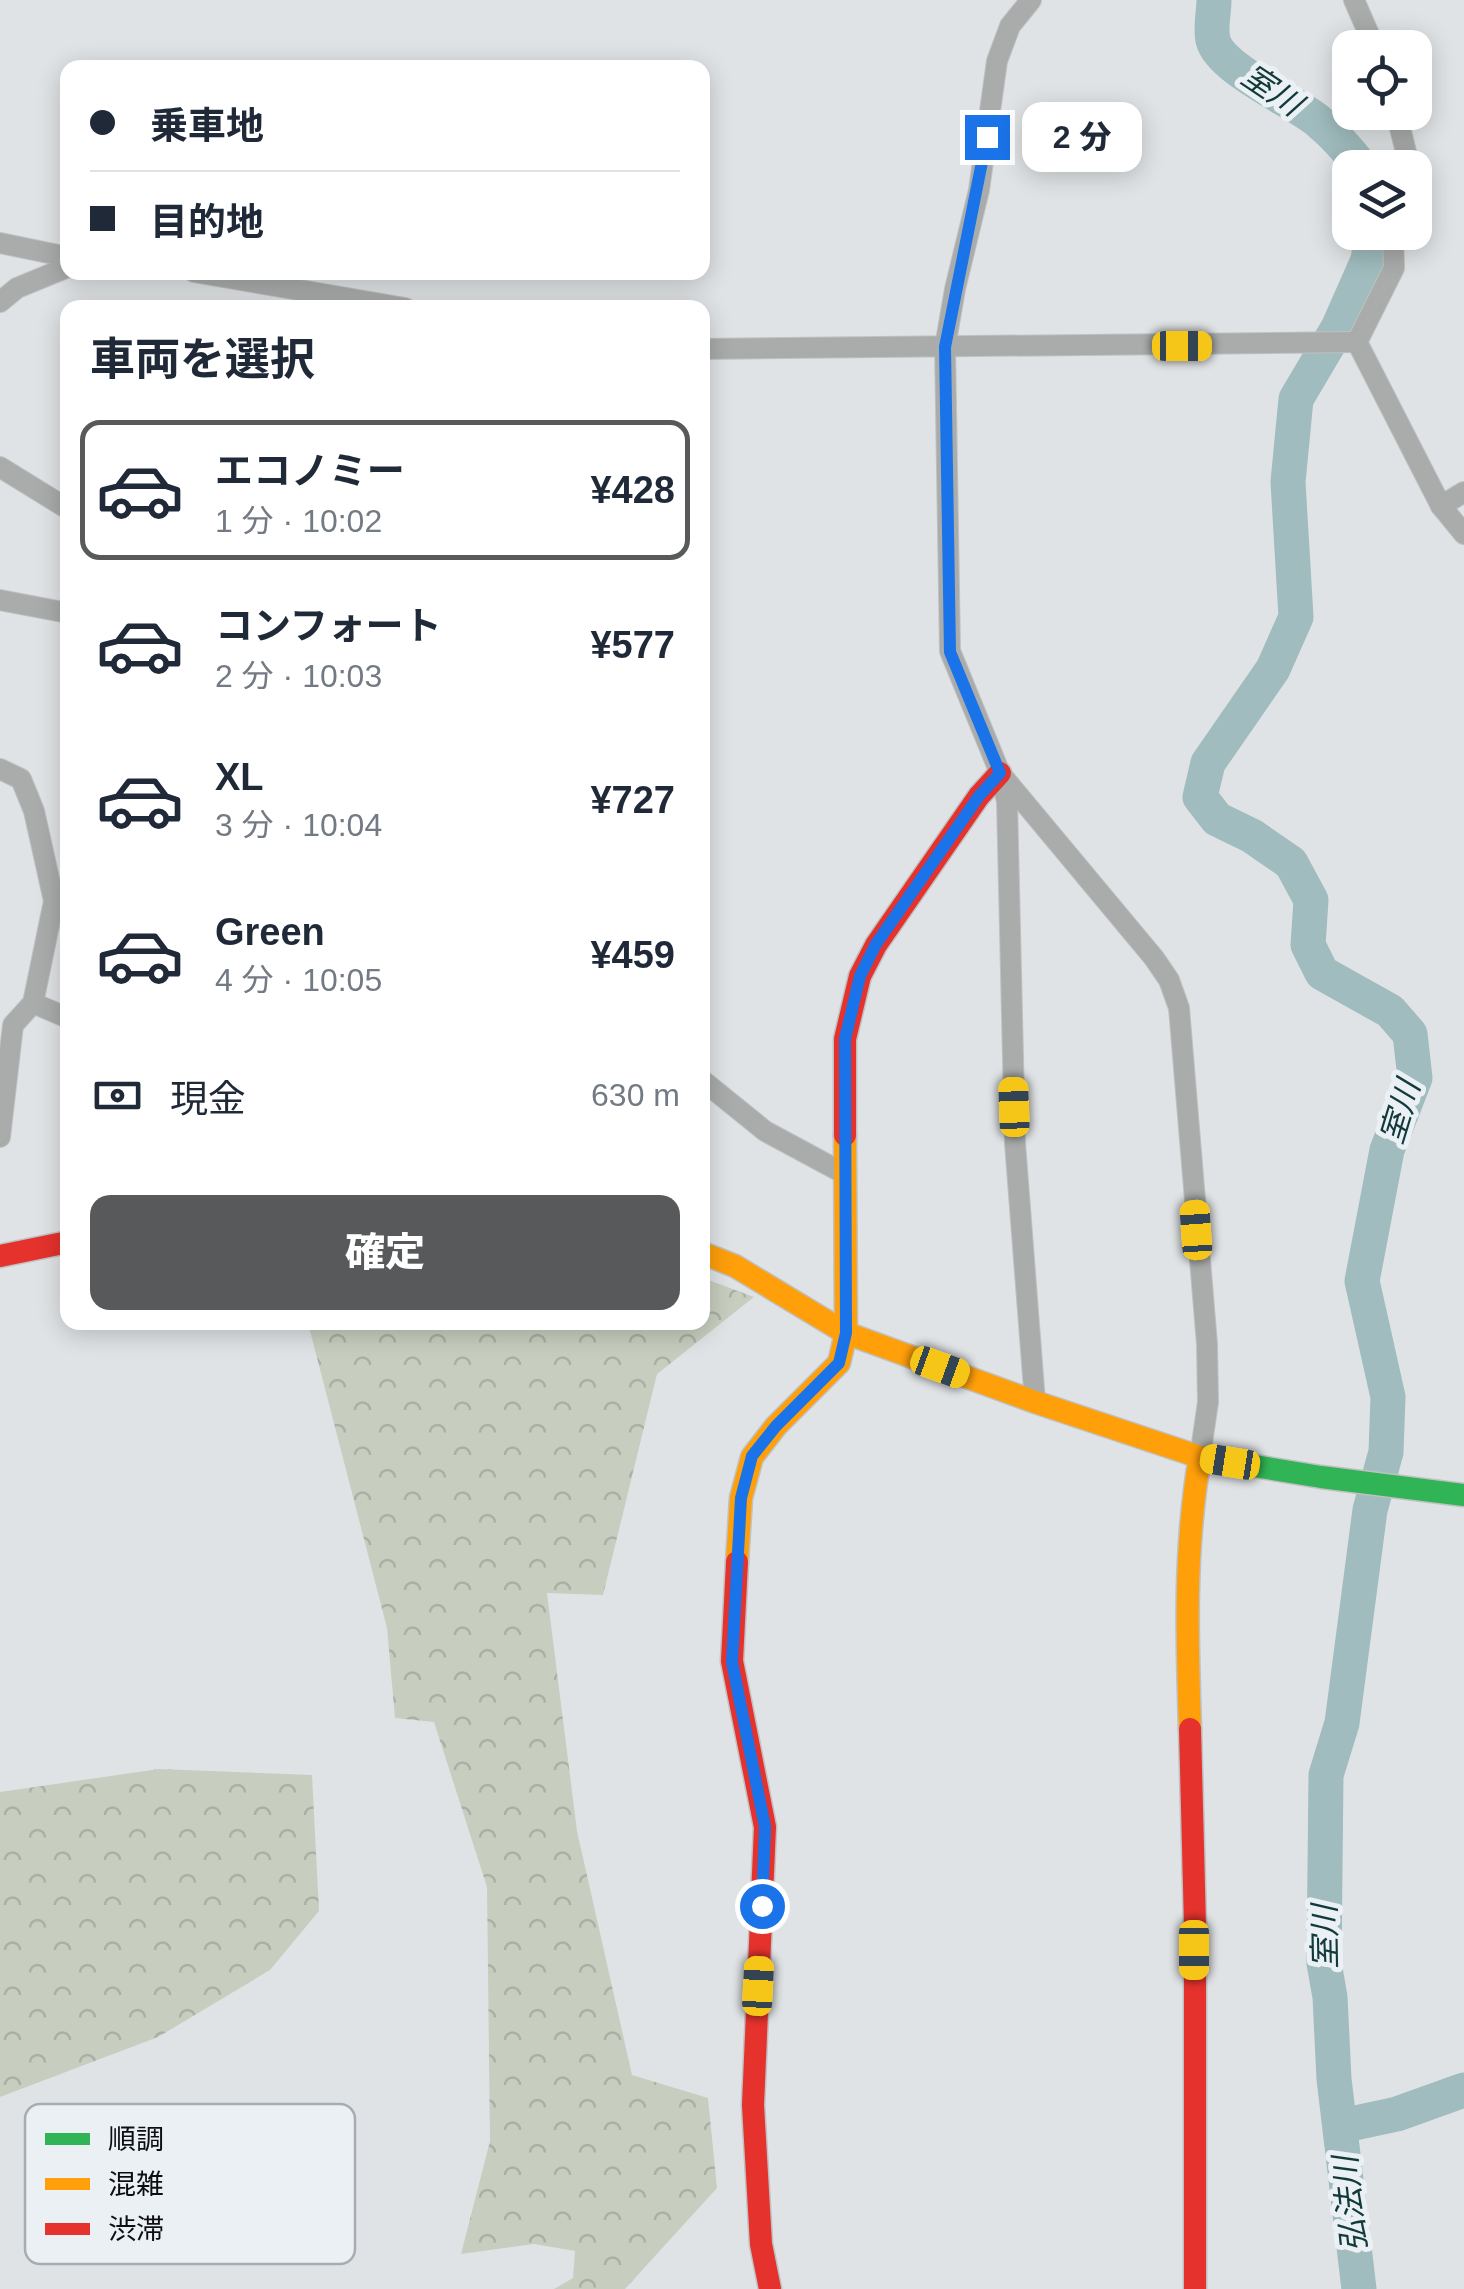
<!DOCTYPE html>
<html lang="ja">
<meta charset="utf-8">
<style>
body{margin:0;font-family:Arial,"Noto Sans JP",sans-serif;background:#f2f2f3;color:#1f2937;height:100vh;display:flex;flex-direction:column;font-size:38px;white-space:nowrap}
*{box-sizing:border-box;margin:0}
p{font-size:32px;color:#747a83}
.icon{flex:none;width:55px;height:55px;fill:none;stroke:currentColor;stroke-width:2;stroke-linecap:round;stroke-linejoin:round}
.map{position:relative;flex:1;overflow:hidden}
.details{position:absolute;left:60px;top:300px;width:650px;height:1030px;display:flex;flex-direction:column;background:#fff;border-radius:20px;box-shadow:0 5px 25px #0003}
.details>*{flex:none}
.banner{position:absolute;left:60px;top:60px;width:650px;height:220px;border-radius:20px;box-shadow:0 5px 25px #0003;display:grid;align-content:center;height:220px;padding:0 30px;background:#fff}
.controls{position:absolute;left:1332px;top:30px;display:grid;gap:20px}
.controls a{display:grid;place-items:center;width:100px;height:100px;border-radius:20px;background:#fff;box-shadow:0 5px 25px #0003;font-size:50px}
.end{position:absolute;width:45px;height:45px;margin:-22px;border:12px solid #1a73e8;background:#fff;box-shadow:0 0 0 5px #fff}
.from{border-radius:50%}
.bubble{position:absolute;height:70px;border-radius:20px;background:#fff;box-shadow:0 5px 25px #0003;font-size:32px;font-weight:800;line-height:70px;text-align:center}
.car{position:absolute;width:30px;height:60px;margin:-30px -15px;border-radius:12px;box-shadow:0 0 8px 2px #0007;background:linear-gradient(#f5c518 24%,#345 0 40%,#f5c518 0 76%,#345 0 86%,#f5c518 0)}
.banner b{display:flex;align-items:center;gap:35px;height:95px;font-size:38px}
.banner b+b{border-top:2px solid #e0e1e3}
.banner i{width:25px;height:25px;background:#1f2937}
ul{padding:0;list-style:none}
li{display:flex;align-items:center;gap:30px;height:140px;margin:0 20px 15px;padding:0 10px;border:5px solid transparent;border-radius:20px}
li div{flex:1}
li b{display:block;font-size:38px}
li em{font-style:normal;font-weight:800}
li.selected{border-color:#57595b}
li>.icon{width:90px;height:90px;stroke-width:1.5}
h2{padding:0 30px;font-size:45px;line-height:120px}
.pay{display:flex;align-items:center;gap:25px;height:110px;padding:0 30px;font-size:38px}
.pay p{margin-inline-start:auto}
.primary-button{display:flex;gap:20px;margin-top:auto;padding:20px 30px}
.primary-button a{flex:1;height:115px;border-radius:20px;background:#57595b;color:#fff;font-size:40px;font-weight:800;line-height:115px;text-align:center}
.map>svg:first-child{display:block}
.forest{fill:url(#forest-crowns)}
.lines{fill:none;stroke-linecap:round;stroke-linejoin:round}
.river{stroke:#a0bcbe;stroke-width:35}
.street-casing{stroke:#bfc1c2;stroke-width:22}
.fast-casing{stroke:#bfc1c2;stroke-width:25}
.slow-casing{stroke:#bfc1c2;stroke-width:25}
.jam-casing{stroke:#bfc1c2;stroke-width:25}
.street{stroke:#a9acaa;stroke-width:20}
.fast{stroke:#30b455;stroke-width:22}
.slow{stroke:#ff9f0a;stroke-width:22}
.jam{stroke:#e5322d;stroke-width:22}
.route{stroke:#1a73e8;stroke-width:12}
.labels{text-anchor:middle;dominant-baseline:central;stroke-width:10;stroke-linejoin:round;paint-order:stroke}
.water-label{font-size:32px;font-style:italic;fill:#123a3b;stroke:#ebf0f5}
.key{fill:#ebf0f5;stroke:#a8acb0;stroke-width:2.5}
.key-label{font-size:28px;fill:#0d0e10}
</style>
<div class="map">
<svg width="1464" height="2289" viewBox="0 0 1464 2289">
<defs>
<pattern id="forest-crowns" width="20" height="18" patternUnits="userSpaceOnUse" patternTransform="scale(2.5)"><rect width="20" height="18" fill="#c7cebf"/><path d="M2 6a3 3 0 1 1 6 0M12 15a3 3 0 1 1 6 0" fill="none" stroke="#aab0a3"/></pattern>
</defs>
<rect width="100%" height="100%" fill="#e0e3e5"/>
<g class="forest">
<path d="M703,1278l51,19 -97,77 -54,221 -56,-2 30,238 55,244 76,23 9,90 -92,101h-71l19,-11 2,-27 -41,-7 -73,10 29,-113 -3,-254 -53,-165 -39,-4 -8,-90 -79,-305 394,-1z"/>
<path d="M159,1769l153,6 7,136 -49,59 -112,67 -158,60v-305z"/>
</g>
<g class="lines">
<g class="river">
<path d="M1214,0c0,12 -4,28 -1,40 7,29 81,61 105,81 17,14 31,30 44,47"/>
<path d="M1341,2126l56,-12 67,-24"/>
<path d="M1359,2289l-25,-210 -4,-82 -6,-34 2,-188 16,-52 28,-213 16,-58 2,-55 -26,-116 25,-131 28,-72 -5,-44 -20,-23 -68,-38 -14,-28 3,-45 -20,-37 -39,-27 -35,-17 -17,-22 8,-34 65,-94 23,-52 -8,-135 8,-83 42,-71 30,-68 4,-28"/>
</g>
<g class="street-casing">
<g id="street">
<path d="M1031,0l-21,26 -13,35 -18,129 -24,99 -10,58 5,304 50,122 7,28 8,342 20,259"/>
<path d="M1354,0l21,48"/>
<path d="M1396,112l14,56"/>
<path d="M0,243l68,14"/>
<path d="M194,272l211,36"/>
<path d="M0,302l17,-14 51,-21"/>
<path d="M1357,342l84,164 23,28"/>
<path d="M1357,342l37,-74 -1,-36"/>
<path d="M702,349l655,-7"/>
<path d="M0,467l68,42"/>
<path d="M1441,506l23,-14"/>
<path d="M0,600l68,13"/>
<path d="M0,769l21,10 13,32 20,90 -21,102 -20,22 -13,112"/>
<path d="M1004,778l150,180 15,22 10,28 28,336 1,58 -8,55"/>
<path d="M33,1003l35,15"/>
<path d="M702,1080l63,51 78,42"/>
</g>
</g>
<g class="fast-casing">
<path id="fast" d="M1200,1457l121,20 143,18"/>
</g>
<g class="slow-casing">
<g id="slow">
<path d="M702,1253l33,13 111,67 189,69 165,55c-16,91 -13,181 -10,272"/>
<path d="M737,1562l4,-64 11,-41 24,-31 63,-63 7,-30 -1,-198"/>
</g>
</g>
<g class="jam-casing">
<g id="jam">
<path d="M845,1135v-96l15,-63 16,-31 103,-149 21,-23"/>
<path d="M0,1256l68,-14"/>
<path d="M737,1562l-5,99 33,166 -12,278 8,139 9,45"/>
<path d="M1190,1729l5,196v364"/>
</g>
</g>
<use href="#street" class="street"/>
<use href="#fast" class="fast"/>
<use href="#slow" class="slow"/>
<use href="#jam" class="jam"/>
</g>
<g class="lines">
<path class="route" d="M762,1906l3,-79 -33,-165 9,-164 11,-42 24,-30 63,-63 7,-30 -1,-294 15,-63 16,-32 103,-148 21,-23 -50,-121 -5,-305 42,-210"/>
</g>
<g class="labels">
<g class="water-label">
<text transform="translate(1272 90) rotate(34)">室川</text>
<text transform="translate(1400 1112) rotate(-73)">室川</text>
<text transform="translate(1325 1937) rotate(-91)">室川</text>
<text transform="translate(1350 2204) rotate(-96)">弘法川</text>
</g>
</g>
<rect x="25" y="2104" width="330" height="160" rx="15" class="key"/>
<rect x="45" y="2133" width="45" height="12" fill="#30b455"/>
<rect x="45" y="2178" width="45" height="12" fill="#ff9f0a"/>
<rect x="45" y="2223" width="45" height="12" fill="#e5322d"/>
<g class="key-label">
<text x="108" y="2149">順調</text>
<text x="108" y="2194">混雑</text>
<text x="108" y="2239">渋滞</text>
</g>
</svg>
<div class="controls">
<a><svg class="icon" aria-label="locate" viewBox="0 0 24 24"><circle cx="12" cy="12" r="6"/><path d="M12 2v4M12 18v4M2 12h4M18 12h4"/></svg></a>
<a><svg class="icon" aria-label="layers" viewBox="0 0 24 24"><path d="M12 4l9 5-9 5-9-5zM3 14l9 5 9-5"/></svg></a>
</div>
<i class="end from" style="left:762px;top:1906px"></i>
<i class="end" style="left:987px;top:137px"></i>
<div class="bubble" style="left:1022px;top:102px;width:120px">2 分</div>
<i class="car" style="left:1182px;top:346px;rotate:90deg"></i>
<i class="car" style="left:1014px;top:1107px;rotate:358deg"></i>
<i class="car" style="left:1196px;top:1230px;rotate:356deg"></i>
<i class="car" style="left:940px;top:1367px;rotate:110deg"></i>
<i class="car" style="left:1230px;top:1462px;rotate:279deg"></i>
<i class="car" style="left:1194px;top:1950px;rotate:180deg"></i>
<i class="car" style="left:758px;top:1986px;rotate:3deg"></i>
<div class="banner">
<b><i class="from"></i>乗車地</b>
<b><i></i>目的地</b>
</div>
<section class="details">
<h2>車両を選択</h2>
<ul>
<li class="selected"><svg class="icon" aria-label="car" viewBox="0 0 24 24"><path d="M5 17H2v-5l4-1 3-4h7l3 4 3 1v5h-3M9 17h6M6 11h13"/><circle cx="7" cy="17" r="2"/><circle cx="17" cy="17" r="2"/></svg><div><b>エコノミー</b><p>1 分 · 10:02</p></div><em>¥428</em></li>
<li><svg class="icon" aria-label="car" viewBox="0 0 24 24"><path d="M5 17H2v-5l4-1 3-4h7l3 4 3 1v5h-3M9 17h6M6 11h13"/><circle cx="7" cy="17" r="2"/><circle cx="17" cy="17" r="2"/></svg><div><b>コンフォート</b><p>2 分 · 10:03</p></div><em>¥577</em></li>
<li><svg class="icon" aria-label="car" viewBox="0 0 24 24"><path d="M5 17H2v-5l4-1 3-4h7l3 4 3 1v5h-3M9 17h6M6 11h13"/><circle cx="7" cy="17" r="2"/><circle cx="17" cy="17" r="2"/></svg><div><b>XL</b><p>3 分 · 10:04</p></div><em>¥727</em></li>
<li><svg class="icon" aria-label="car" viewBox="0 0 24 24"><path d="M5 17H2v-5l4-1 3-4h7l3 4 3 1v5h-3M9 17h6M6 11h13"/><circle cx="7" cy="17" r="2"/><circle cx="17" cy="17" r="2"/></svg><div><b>Green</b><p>4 分 · 10:05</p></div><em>¥459</em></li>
</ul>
<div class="pay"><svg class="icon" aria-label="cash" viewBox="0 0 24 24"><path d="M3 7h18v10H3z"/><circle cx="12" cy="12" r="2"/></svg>現金<p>630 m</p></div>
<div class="primary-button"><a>確定</a></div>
</section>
</div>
